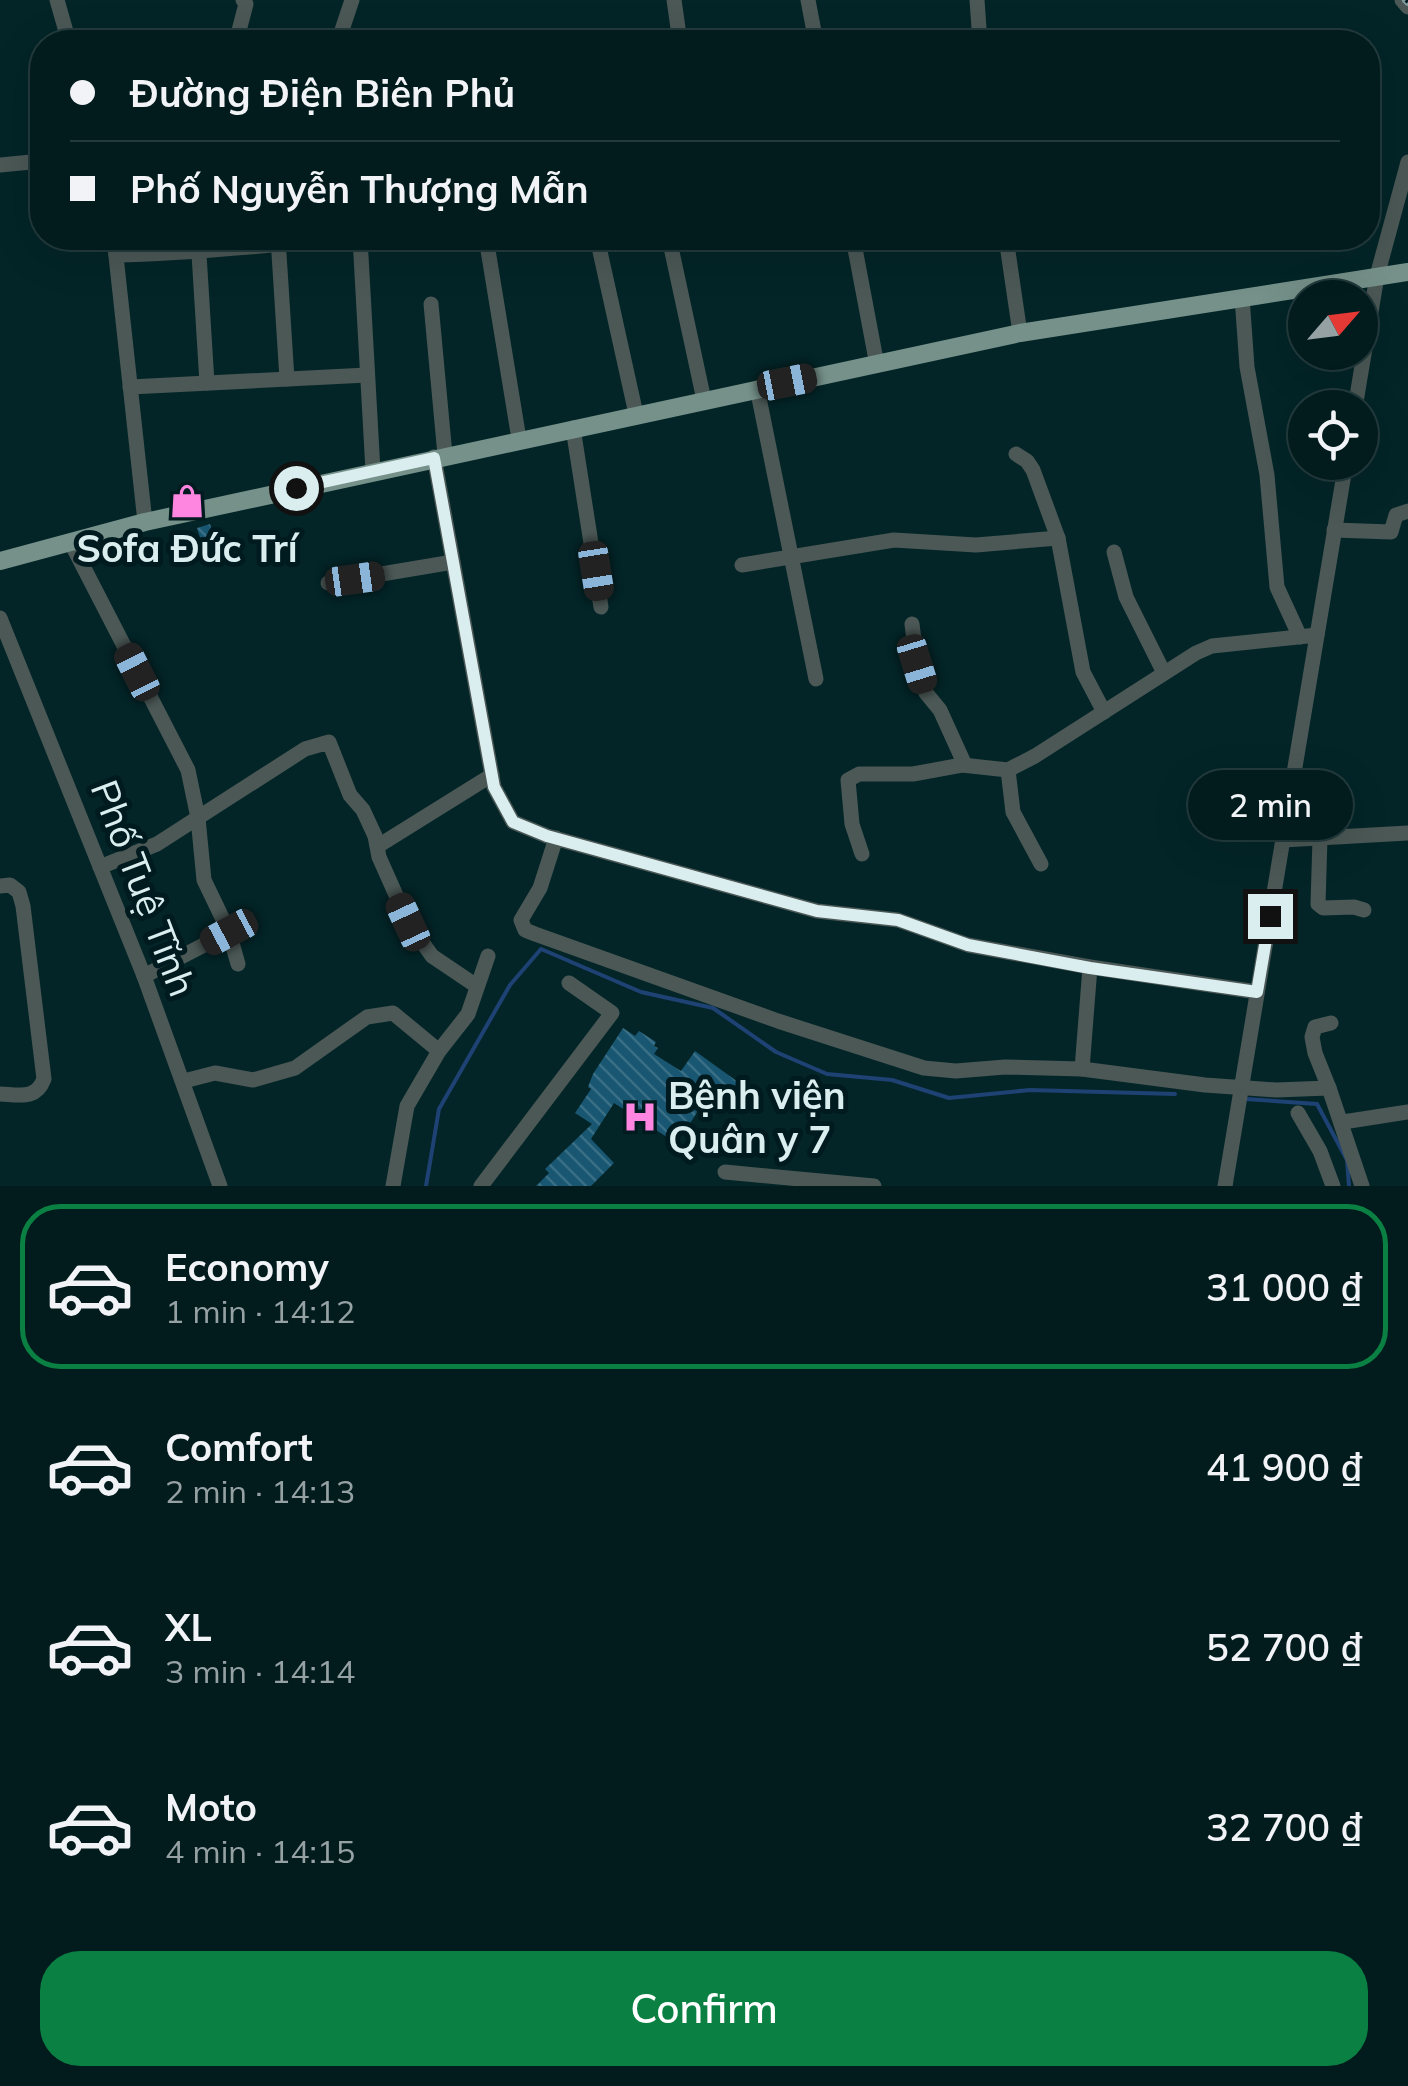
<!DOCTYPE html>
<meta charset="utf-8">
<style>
body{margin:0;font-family:Mulish,sans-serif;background:#0c2527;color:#f1f3f6;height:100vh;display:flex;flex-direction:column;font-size:38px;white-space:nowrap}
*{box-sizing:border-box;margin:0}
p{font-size:32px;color:#96a1a4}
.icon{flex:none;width:55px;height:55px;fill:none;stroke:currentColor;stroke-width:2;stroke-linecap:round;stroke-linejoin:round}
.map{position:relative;height:1186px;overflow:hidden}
.sheet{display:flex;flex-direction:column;background:#021c1e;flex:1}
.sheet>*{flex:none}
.top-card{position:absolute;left:30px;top:30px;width:1350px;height:220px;border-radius:40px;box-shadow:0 10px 40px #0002,0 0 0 2px #233a3c;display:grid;align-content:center;height:220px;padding:0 40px;background:#021c1e}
.needle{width:65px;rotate:62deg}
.controls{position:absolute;left:1288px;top:280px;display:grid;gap:20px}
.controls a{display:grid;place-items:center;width:90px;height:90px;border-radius:50%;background:#021c1e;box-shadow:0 10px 40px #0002,0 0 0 2px #233a3c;font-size:50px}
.end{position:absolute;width:45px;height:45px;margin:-22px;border:12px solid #daedef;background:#111;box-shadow:0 0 0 5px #111}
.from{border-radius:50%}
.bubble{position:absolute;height:70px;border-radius:35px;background:#021c1e;box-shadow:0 10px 40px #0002,0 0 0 2px #233a3c;font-size:32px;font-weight:600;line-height:70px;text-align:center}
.car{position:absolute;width:30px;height:60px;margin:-30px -15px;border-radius:12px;box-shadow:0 0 8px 2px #0007;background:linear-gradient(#222 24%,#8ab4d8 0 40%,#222 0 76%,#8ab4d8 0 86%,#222 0)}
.top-card b{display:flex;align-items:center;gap:35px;height:95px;font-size:38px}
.top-card b+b{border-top:2px solid #233a3c}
.top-card i{width:25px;height:25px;background:#f1f3f6}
ul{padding:18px 0 0;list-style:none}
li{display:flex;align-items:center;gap:30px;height:165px;margin:0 20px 15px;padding:0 20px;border:5px solid transparent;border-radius:40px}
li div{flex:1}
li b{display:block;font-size:38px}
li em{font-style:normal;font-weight:600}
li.current{border-color:#0b8043}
li>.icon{width:90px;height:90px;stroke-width:1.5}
.button{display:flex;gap:20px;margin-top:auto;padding:20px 40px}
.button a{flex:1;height:115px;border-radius:40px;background:#0b8043;color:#fff;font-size:40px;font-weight:600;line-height:115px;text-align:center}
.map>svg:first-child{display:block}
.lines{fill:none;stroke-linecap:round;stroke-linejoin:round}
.stream{stroke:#1f4274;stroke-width:4}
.building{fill:url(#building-back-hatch)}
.minor{stroke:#4b5855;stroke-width:15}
.major{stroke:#759189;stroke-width:18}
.rail-casing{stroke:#839c9e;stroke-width:8}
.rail{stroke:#001b1f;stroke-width:4;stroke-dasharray:11;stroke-linecap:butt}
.route{stroke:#daedef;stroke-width:12}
.labels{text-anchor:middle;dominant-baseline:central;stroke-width:10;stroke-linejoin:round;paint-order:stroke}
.poi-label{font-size:38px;font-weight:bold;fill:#daedef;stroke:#001b1f}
.street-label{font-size:38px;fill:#daedef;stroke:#001b1f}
</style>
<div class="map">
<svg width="1408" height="1186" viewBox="0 0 1408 1186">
<defs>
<pattern id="building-back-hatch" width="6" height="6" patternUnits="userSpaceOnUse" patternTransform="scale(2.5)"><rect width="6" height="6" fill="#185671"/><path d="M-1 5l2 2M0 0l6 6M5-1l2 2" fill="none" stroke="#396f86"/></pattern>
</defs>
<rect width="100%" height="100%" fill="#032528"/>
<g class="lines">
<g class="stream">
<path d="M1246,1099l71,5 30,56 2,26"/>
<path d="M426,1186l13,-77 71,-124 31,-36 100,43 72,16 63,44 51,22 65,6 57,18 81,-8 145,4"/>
</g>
</g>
<g class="building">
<path d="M210,524l7,23 -13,3 -7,-22z"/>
<path d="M623,1028l12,8 4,-5 17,11 -2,4 4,2 -4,6 27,17 14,-20 43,31 -13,18 -14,-11 -26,43 -4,-2 -8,11 -59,-38 -23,36 23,24 -23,23h-55l13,-13 -4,-4 47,-45 -17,-11 16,-24 -3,-2 5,-13z"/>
</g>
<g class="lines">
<g class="minor">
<path d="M57,0l12,42"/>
<path d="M674,0l6,42"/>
<path d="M808,0l8,42"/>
<path d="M977,0l3,42"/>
<path d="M1402,0l6,7"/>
<path d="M130,42h11"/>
<path d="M236,42l10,-38 -3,-4"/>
<path d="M338,42l14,-42"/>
<path d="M1160,42l29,-2"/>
<path d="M0,165l42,-4"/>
<path d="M114,238l31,284"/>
<path d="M198,238l9,145"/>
<path d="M278,238l9,141"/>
<path d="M360,238l13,233"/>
<path d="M486,238l33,201"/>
<path d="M597,238l39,176"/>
<path d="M669,238l35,162"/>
<path d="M853,238l24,127"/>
<path d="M1006,238l14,95"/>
<path d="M116,255c83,-1 162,-12 244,-17"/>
<path d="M1242,297l5,70 20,108 10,112 23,50"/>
<path d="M431,304l14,151"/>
<path d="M130,387l237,-12"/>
<path d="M757,388l59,291"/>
<path d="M1355,408l22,-132 31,-114"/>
<path d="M573,428l28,179"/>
<path d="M1016,454l11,7 6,9 25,68 25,134 21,40"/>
<path d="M434,457l60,330 19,35 34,14 270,75 81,9 70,25 122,22 167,25"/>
<path d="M1334,530l57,2 5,-17 12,-4"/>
<path d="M70,541l118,229 10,48 6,62 25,52 9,32"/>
<path d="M1114,552l12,45 38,76"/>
<path d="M742,565l152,-25 82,5 82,-7"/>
<path d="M328,583l125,-21"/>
<path d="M0,618l144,358 76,210"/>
<path d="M912,624l5,40 9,29 14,17 25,55"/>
<path d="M1008,770l5,42 28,52"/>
<path d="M556,838l-16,50 -19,32 4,10 10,4 243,87 146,47 32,3 49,-4 77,2 123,16 71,5 53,-2 33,98"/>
<path d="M1320,838l-2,66 5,4 31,-1 10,3"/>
<path d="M1283,840l125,-7"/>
<path d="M378,846l114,-71"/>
<path d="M862,854l-10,-30 -4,-44 11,-6h54l49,-9 46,5 27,-14 161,-103 16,-7 105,-11"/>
<path d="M100,867l57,-23 148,-95 24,-7 21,53 13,15 12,26 4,21 29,65 24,34 43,29"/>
<path d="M0,886l10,-1 9,7 4,14 21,173c-8,21 -24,16 -44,15"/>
<path d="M144,976l85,-44"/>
<path d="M1082,1069l8,-102"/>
<path d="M184,1081l31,-8 38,7 42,-12 72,-51 26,-4 46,38"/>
<path d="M1329,1088l-14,-35 -3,-16 3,-10 16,-4"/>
<path d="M1298,1113l22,38 13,35"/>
<path d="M1343,1122l65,-10"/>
<path d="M725,1172l149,14"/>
<path d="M393,1186l14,-80 32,-55 29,-37 20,-58"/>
<path d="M481,1186l131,-173 -43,-30"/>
<path d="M1225,1186l121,-724"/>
</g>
<path class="major" d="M0,561l145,-39 875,-189 388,-61"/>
<g class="rail-casing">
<path id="rail" d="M1406,0l2,2"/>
</g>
<use href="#rail" class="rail"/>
</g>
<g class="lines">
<path class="route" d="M296,488l138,-30 60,329 19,35 34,14 270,75 81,9 70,25 122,23 167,24 13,-76"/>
</g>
<defs>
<g id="shop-bare" transform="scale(2.7)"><path d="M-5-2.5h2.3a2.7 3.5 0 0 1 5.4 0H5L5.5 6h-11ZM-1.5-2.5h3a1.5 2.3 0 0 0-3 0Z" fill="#fe85e0" stroke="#001b1f" stroke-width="2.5" paint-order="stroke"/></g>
<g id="hospital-bare" transform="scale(2.7)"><path d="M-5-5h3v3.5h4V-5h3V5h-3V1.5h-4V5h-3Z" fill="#fe85e0" stroke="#001b1f" stroke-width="2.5" paint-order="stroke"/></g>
</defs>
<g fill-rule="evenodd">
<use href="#shop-bare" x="187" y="501"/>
<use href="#hospital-bare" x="640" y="1117"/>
</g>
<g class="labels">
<g class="poi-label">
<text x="187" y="548">Sofa Đức Trí</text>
<text x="668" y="1095" text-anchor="start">Bệnh viện<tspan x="668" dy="44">Quân y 7</tspan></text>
</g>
<g class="street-label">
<text transform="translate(144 888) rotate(69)">Phố Tuệ Tĩnh</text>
</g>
</g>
</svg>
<div class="controls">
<a><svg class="needle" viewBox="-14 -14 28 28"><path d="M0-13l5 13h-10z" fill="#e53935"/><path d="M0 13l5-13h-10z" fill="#96a1a4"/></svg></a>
<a><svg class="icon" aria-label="locate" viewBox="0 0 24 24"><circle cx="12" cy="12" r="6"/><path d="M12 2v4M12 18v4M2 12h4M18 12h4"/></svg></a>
</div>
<i class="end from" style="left:296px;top:488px"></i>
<i class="end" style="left:1270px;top:916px"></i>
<div class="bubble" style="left:1188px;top:770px;width:165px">2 min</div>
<i class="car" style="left:787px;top:382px;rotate:79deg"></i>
<i class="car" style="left:596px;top:571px;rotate:171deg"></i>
<i class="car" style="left:355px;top:579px;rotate:82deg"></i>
<i class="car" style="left:917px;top:664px;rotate:163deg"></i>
<i class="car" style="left:137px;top:672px;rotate:333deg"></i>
<i class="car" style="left:408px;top:922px;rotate:335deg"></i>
<i class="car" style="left:229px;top:932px;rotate:242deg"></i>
<div class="top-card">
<b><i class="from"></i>Đường Điện Biên Phủ</b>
<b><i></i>Phố Nguyễn Thượng Mẫn</b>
</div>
</div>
<section class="sheet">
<ul>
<li class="current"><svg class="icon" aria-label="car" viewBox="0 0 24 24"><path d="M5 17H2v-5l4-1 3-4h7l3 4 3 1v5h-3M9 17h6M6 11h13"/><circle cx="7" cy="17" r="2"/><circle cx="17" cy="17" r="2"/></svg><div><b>Economy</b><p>1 min · 14:12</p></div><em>31 000 ₫</em></li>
<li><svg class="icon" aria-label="car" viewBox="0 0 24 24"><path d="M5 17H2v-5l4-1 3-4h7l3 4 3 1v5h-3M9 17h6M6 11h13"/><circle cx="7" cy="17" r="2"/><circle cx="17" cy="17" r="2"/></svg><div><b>Comfort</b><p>2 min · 14:13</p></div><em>41 900 ₫</em></li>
<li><svg class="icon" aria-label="car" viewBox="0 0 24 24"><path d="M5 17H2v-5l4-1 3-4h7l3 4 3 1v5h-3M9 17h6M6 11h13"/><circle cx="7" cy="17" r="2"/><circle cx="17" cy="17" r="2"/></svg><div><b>XL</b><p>3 min · 14:14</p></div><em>52 700 ₫</em></li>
<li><svg class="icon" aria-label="car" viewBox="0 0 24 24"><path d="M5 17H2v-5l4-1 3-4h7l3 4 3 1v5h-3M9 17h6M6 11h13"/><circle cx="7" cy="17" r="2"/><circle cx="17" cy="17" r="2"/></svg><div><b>Moto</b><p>4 min · 14:15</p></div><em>32 700 ₫</em></li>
</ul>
<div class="button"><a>Confirm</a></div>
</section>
